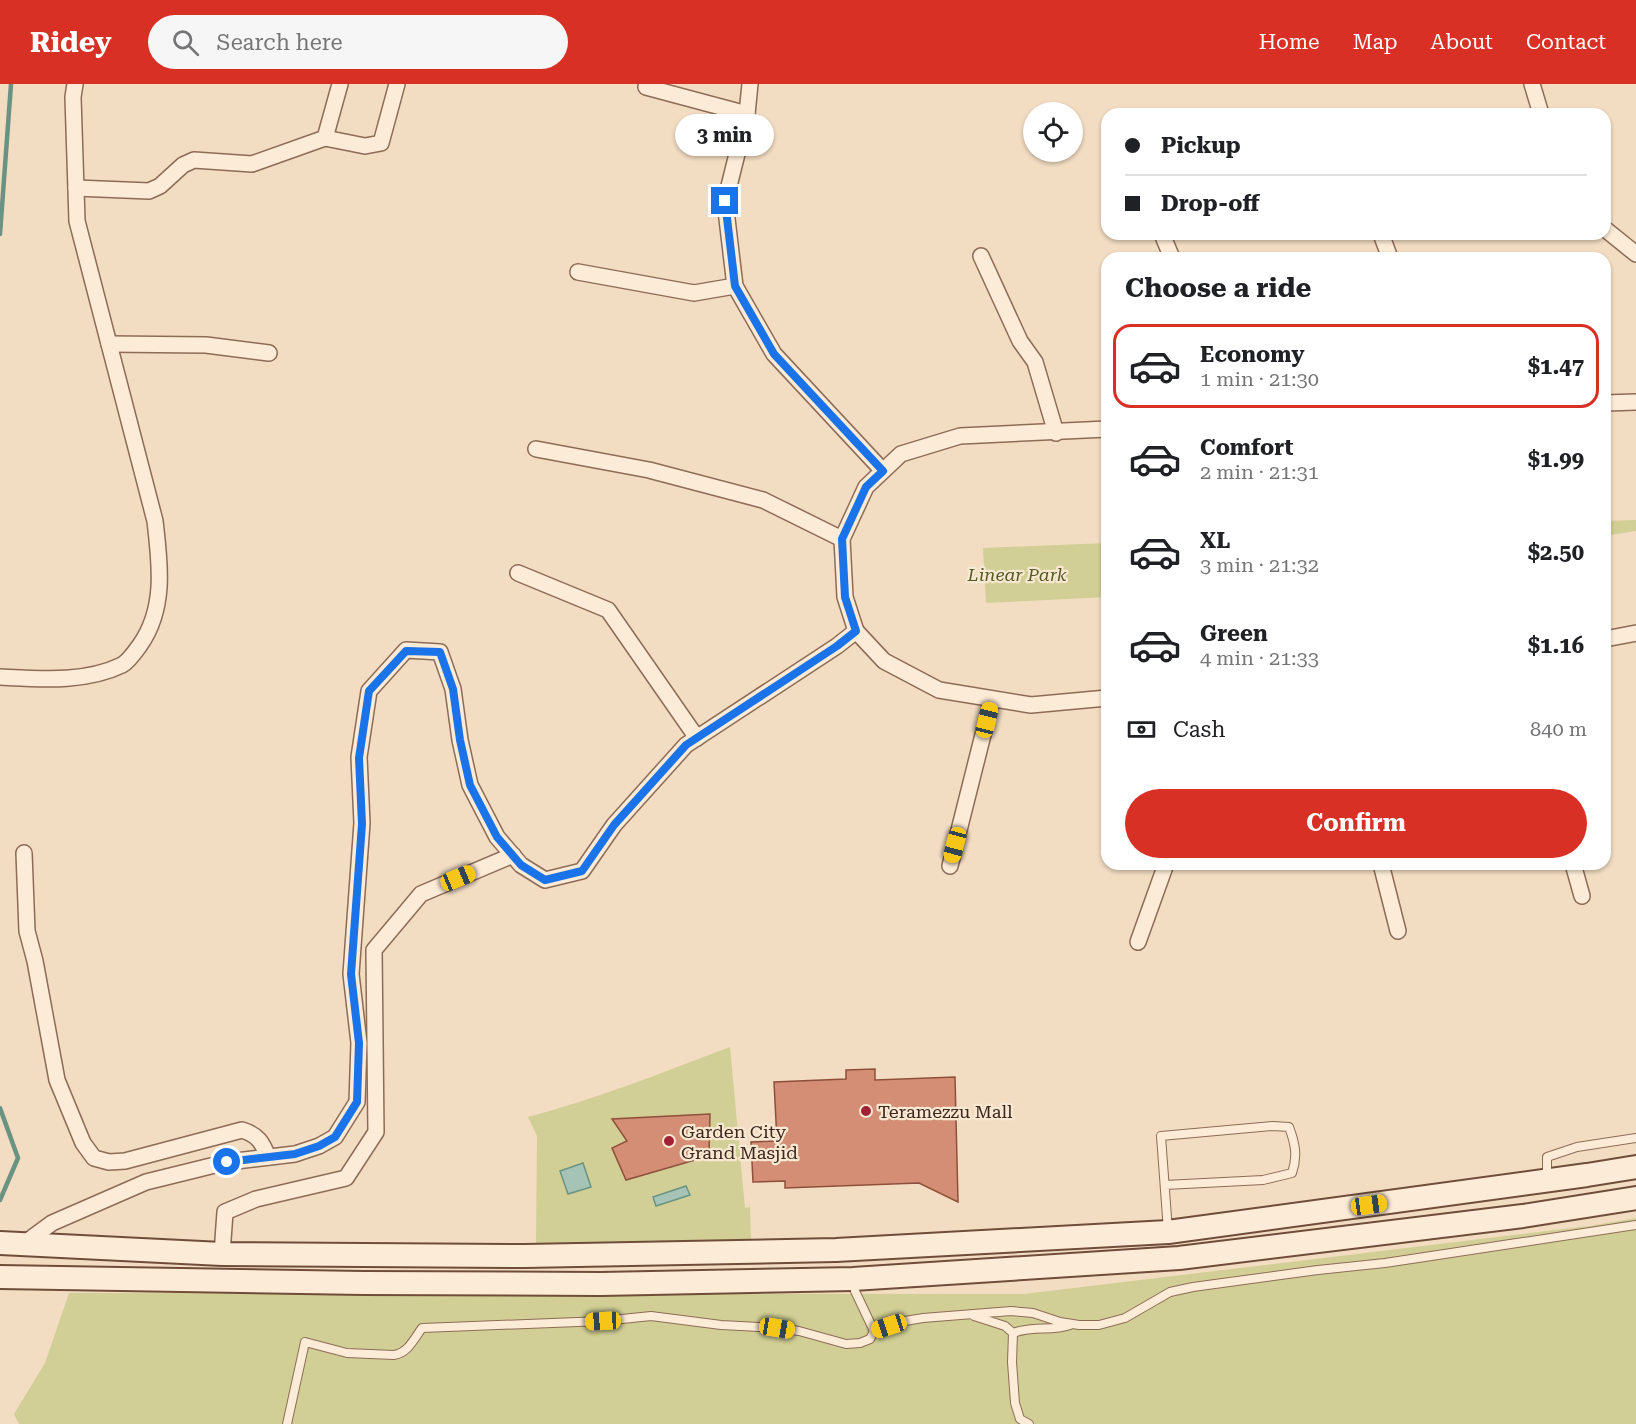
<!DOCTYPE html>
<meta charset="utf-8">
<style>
body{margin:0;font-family:"Roboto Serif",serif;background:#f6f6f6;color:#202124;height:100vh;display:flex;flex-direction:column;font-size:22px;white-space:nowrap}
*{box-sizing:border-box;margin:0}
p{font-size:20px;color:#757577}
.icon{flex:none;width:33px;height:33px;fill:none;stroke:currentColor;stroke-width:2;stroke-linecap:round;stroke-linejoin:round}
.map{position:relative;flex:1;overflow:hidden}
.drawer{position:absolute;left:1101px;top:168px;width:510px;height:618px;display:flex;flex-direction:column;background:#fff;border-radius:18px;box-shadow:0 2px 4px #0004}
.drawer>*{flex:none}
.top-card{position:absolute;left:1101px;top:24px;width:510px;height:132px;border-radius:18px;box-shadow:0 2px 4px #0004;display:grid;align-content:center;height:132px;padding:0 24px;background:#fff}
.buttons{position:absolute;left:1023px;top:18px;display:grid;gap:12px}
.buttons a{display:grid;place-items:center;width:60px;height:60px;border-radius:50%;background:#fff;box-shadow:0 2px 4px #0004;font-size:30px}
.end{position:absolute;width:27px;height:27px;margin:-14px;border:8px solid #1a73e8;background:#fff;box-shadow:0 0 0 3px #fff}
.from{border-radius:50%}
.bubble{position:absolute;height:42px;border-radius:21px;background:#fff;box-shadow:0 2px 4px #0004;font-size:20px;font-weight:700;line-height:42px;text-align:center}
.car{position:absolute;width:18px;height:36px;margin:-18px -9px;border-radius:8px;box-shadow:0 0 4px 2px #0007;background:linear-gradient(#f5c518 24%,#345 0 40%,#f5c518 0 76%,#345 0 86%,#f5c518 0)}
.top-card b{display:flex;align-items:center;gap:21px;height:57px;font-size:22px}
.top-card b+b{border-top:2px solid #e0e0e0}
.top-card i{width:15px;height:15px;background:#202124}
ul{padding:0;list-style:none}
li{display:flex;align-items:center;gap:18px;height:84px;margin:0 12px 9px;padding:0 12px;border:3px solid transparent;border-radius:18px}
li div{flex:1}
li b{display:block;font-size:22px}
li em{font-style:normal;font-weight:700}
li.active{border-color:#d93025}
li>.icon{width:54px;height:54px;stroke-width:1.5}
h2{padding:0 24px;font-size:27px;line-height:72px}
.pay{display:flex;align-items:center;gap:15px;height:66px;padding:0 24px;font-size:22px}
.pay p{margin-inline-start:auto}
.button{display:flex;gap:12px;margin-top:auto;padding:12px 24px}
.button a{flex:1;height:69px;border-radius:36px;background:#d93025;color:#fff;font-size:24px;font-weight:700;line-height:69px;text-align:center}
header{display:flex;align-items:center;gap:36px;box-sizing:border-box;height:84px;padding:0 30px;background:#d93025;color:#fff}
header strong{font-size:28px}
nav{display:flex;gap:33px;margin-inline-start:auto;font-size:21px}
.search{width:420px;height:54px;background:#f6f6f6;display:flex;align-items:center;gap:15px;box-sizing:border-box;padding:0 21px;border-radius:33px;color:#757577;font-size:22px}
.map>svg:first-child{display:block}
.green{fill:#d1cf95}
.water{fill:#a5c4b6;stroke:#6a9383;stroke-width:1.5}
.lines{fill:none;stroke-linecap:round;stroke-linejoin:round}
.stream{stroke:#6a9383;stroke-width:4.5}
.building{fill:#d38e75;stroke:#8f503b;stroke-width:1.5}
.lane-casing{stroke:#8d6c57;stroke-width:10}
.street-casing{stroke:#8d6c57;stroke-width:18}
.secondary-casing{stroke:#6f4d3a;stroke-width:26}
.lane{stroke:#fcebd6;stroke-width:8}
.street{stroke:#fcebd6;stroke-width:15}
.secondary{stroke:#fcebd6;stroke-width:22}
.route{stroke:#1a73e8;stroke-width:8}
.poi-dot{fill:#a22235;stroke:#f8e8d2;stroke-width:2}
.labels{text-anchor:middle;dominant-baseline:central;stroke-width:4.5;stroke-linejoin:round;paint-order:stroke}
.park-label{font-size:18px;font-style:italic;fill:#545a22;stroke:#f8e8d2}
.poi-label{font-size:18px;fill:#3c271d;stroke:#f8e8d2;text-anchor:start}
</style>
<header>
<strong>Ridey</strong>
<div class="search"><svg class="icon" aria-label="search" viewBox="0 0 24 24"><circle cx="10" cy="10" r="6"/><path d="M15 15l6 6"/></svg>Search here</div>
<nav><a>Home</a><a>Map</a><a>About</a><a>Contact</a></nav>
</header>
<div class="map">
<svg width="1636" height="1340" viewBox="0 0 1636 1340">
<rect width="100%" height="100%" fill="#f2dcc2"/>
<g class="green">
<path d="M1636,436v11l-31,5v-15z"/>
<path d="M1107,459v54l-121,6 -3,-55z"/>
<path d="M730,963l15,161 5,-1 1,34 -215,3 1,-108 -9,-19c69,-18 135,-45 202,-70z"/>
<path d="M1636,1134v206h-1617l-5,-10 31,-51 24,-70 955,1 565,-68z"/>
</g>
<g class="water">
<path d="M583,1079l8,24 -23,7 -8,-23z"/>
<path d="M686,1102l4,9 -34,11 -3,-9z"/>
</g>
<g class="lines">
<g class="stream">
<path d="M0,150l11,-150"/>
<path d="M0,1024l18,50 -18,42"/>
</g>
</g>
<g class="building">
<path d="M875,985v11l80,-3 3,125 -39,-19 -134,5v-7l-32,1 -2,-40 26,-1 -3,-59 72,-3v-9z"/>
<path d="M710,1030l-1,42 -83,24 -14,-32 15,-7 -15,-22z"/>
</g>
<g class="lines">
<g class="lane-casing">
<g id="lane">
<path d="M1547,1095v-22l30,-10 59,-9"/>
<path d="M1165,1101l98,-5 29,-7c6,-17 3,-30 -3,-46l-16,-1 -112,10 7,95"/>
<path d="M854,1197l1,10 19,40 31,-10 18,-3 88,-7 22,2 27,9 19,3h20l26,-7 45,-26 23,-5 125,-17 67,-7 251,-38"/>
<path d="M974,1232l31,10 8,7 -1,29 3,41 5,16 9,5"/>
<path d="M1013,1249c22,-8 38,-1 57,-8"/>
<path d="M287,1340l18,-82 42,11 47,2c14,-2 20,-16 28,-27l181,-7 48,-5 70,9 56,3 22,3 47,13 14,-1 10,-4 4,-8"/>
</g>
</g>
<g class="street-casing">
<g id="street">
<path d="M750,0l-3,30 -22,88 10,84 39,68 109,117"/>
<path d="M1532,0l9,30"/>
<path d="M646,3l101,27"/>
<path d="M325,54l15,-54"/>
<path d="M76,104l73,3 11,-5 23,-21 11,-5 58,4 73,-26 40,8 16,-3 16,-59"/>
<path d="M1605,145l31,25"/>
<path d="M1162,150l10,24"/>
<path d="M1381,150l9,24"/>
<path d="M981,172l39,85 15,21 21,71"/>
<path d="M578,188l116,21 41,-7"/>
<path d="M109,260l97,1 63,8"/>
<path d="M1605,319l31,-1"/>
<path d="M536,365l113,21 114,30 79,39"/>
<path d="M518,489l90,37 89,128"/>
<path d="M856,547l-11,-34 -3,-58 24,-52 35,-33 59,-18 147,-7"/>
<path d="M1605,555l31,-6"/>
<path d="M0,593c40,2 85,6 122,-12 7,-4 13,-13 18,-20 26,-37 20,-81 15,-124l-78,-300 -4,-124 2,-13"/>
<path d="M24,769l3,78 8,30 22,119 26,63 11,15 15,4 16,-1 117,-31c16,5 20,12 26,27"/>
<path d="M1381,780l17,67"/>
<path d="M1573,780l9,32"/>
<path d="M950,782l42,-167"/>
<path d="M1138,858l28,-78"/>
<path d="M25,1159l27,-20 94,-41 81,-20 68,-8 24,-8 16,-9 22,-35 2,-59 -8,-69 11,-151 -3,-66 10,-66 37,-41 34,2 13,37 7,51 10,45 27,52 24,28 24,15 37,-9 32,-46 72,-80 151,-99 19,-15 28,30 55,29 92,15 76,-7"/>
<path d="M222,1170l3,-42 31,-13 90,-21 30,-46 -2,-182 47,-56 92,-39"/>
</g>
</g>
<g class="secondary-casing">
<g id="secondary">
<path d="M0,1159l222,11 303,2 311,-6 332,-18 419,-57 49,-8"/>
<path d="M0,1193l363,6 238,1 252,-5 326,-21 344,-42 113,-18"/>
</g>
</g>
<use href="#lane" class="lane"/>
<use href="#street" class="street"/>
<use href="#secondary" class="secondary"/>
</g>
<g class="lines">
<path class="route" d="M227,1078l68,-8 24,-8 16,-9 22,-35 2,-59 -8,-69 11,-150 -3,-66 10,-67 37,-40 34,1 13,37 7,51 10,45 27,52 24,28 24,15 37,-9 32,-46 72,-80 151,-99 19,-15 -11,-34 -3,-58 24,-52 17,-16 -109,-117 -39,-68 -10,-85"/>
</g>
<g class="poi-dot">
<circle cx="866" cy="1027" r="6"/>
<circle cx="669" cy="1057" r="6"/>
</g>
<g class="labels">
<g class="park-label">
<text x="1017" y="490">Linear Park</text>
</g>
<g class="poi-label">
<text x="878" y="1027">Teramezzu Mall</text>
<text x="681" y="1047">Garden City<tspan x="681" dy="21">Grand Masjid</tspan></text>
</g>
</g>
</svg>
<div class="buttons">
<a><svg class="icon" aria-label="locate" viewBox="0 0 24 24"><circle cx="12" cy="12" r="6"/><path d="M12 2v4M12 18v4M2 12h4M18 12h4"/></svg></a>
</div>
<i class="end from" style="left:227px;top:1078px"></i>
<i class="end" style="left:725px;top:117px"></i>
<div class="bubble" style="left:675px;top:30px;width:99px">3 min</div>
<i class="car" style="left:987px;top:636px;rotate:14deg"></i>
<i class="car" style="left:955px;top:761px;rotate:195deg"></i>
<i class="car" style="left:458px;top:794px;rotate:67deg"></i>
<i class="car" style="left:1369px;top:1121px;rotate:82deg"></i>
<i class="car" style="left:603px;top:1237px;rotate:267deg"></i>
<i class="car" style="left:889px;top:1242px;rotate:252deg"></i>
<i class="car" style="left:777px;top:1244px;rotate:99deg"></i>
<div class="top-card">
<b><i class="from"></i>Pickup</b>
<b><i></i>Drop-off</b>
</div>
<section class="drawer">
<h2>Choose a ride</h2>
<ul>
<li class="active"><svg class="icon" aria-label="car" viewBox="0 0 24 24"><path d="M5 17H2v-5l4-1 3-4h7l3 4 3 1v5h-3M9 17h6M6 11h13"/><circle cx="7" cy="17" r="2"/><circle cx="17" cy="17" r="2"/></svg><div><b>Economy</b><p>1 min · 21:30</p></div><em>$1.47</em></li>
<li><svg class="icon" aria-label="car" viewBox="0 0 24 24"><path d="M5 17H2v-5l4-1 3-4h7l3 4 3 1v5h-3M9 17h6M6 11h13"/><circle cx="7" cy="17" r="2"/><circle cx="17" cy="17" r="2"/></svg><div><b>Comfort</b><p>2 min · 21:31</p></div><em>$1.99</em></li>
<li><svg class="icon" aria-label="car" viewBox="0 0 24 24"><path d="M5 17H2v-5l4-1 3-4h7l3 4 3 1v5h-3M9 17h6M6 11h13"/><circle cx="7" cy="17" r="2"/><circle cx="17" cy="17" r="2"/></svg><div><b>XL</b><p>3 min · 21:32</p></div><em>$2.50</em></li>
<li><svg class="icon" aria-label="car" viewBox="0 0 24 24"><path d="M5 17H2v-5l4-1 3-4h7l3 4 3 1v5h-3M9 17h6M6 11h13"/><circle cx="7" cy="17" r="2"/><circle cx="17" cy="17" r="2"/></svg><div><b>Green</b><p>4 min · 21:33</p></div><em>$1.16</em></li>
</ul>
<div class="pay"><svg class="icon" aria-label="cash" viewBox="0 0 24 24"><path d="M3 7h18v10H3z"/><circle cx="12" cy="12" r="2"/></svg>Cash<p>840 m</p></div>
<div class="button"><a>Confirm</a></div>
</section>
</div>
